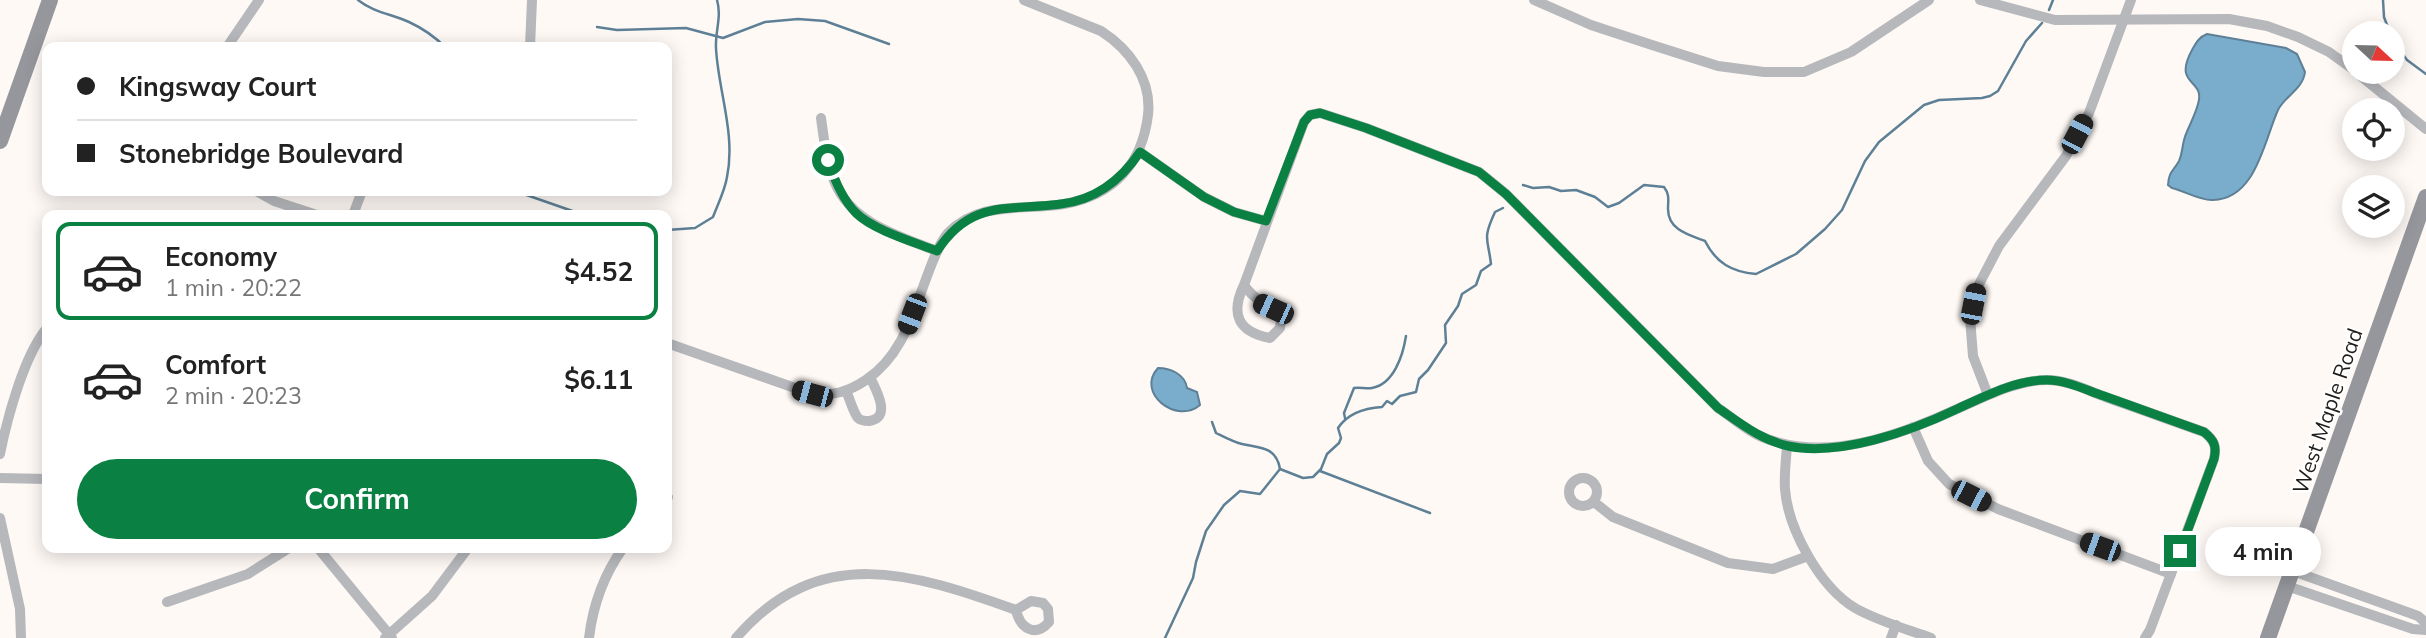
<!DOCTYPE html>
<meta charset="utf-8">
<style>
body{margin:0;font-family:Mulish,sans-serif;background:#f2f2f2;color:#222;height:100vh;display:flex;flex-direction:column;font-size:26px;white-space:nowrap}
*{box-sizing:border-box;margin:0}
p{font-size:23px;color:#767676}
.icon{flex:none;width:38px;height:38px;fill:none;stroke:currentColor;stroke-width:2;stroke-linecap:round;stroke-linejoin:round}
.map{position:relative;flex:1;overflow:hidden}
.sheet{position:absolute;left:42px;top:210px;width:630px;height:343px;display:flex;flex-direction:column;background:#fff;border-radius:14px;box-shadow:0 4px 18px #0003}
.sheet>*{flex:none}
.guide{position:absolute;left:42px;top:42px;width:630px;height:154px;border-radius:14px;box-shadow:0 4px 18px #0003;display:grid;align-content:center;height:154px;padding:0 35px;background:#fff}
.needle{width:46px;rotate:112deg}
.fabs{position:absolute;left:2342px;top:21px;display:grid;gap:14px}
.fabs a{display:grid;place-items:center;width:63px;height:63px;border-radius:50%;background:#fff;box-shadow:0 4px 18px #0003;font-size:35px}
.end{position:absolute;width:32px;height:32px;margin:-16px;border:9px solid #0b8043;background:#fff;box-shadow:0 0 0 4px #fff}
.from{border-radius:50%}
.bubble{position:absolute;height:49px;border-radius:24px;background:#fff;box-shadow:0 4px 18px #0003;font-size:23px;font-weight:700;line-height:49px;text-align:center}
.car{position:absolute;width:21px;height:42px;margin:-21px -10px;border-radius:9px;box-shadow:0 0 5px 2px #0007;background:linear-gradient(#222 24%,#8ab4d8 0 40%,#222 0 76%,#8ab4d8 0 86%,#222 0)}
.guide b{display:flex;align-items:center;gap:24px;height:66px;font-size:26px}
.guide b+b{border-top:2px solid #e0e0e0}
.guide i{width:18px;height:18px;background:#222}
ul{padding:12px 0 0;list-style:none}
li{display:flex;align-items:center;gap:21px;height:98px;margin:0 14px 10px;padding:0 21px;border:4px solid transparent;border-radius:14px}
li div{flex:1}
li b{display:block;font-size:26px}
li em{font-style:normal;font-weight:700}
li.current{border-color:#0b8043}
li>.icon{width:63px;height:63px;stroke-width:1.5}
.primary-button{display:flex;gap:14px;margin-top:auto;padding:14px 35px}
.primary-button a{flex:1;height:80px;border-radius:42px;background:#0b8043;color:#fff;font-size:28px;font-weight:700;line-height:80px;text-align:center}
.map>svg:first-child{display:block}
.water{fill:#7aaccc;stroke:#5e8096;stroke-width:2}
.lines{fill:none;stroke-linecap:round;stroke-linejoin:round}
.stream{stroke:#5e8096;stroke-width:2.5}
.street{stroke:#b6b8bc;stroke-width:10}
.secondary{stroke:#95979d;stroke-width:16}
.route{stroke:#0b8043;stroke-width:9}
.labels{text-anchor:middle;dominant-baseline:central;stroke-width:5;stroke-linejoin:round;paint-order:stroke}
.street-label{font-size:21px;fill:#1e1b18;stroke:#fff}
</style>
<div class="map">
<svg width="2426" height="638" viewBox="0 0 2426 638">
<rect width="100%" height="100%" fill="#fef9f5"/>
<g class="water">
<path d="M2207,34l79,14 11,6 8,18c-2,17 -20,24 -27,38 -14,31 -22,89 -65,90 -13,1 -28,-9 -41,-12l-4,-3c1,-14 5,-13 11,-24 4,-9 3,-18 7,-27 4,-10 9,-19 12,-30 8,-26 -26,-17 -6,-54 4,-7 7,-13 15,-16z"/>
<path d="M1158,368c12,0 27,6 29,20l10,4 3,13c-23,20 -65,-12 -42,-37z"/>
</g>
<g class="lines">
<g class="stream">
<path d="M358,0c15,12 33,14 51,22 13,6 26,15 36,25"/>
<path d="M2383,0l1,17 6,16"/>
<path d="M2049,10l4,-10"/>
<path d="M597,27l20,3 69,-2 37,10 42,-16 33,-3 27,2 64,23"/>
<path d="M2392,40l15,20 19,14"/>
<path d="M1523,185l10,3 16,-1 12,4 15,-1 19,7 13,10 11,-4 25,-18 20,2c6,8 4,13 4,22 0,21 21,26 37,32 11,22 27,31 51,33l40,-20 29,-25 17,-19 23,-49 14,-19 45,-37 15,-5 43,-2 8,-2 8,-5 28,-50 16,-18"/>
<path d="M515,191l69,24"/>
<path d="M667,230l28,-2 18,-11c5,-13 12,-27 14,-40 9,-43 -9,-87 -11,-129 -1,-17 6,-31 1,-48"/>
<path d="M1345,418l-1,-5 10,-25c6,-1 12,1 18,0 22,-4 31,-33 34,-52"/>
<path d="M1212,422l4,11c8,4 17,9 26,11 17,4 34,2 38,25"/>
<path d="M1280,469l23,9 10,-1 8,-8 6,-15 12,-11 2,-5 -3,-10c10,-15 27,-20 44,-21l5,-6 5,3 8,-8 16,-4 3,-13 9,-9 18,-27 -1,-18 13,-19 4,-12 14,-9 5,-14 10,-7c-3,-26 -9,-24 4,-52l8,-4"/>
<path d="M1320,471l110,42"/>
<path d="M1165,638l28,-60 3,-16 10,-31 18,-26 16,-14 20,3 20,-25"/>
</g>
<g class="street">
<path d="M1534,0l57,25 61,20 66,21 46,6h40l47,-20 78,-52"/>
<path d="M1980,0l75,20 174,-1 38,7 31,11 31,15 25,18"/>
<path d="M227,47l32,-47"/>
<path d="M530,47l2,-47"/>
<path d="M2356,72l70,57"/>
<path d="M821,118c3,21 5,44 14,65 17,40 64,53 102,68"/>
<path d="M1140,152l64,45 30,15 32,9"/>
<path d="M256,191l18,10 43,14"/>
<path d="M353,215l9,-24"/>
<path d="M1244,285c-14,29 -6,47 26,53l10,-10 1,-9c-11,-14 -27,-18 -37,-34l60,-163 6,-7 10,-2 46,15 113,44 27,22 212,214c14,9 29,23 44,29 63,26 136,-1 195,-28 28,-12 59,-29 90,-29 21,0 42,11 61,18 32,11 64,23 96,34 10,8 13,14 10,27l-64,171 -5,8"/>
<path d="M667,343l145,51c21,2 36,-2 54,-14 38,-26 47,-68 63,-109 5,-13 10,-27 19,-38 32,-33 76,-22 116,-29 50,-9 78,-40 84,-89 4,-36 -19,-66 -47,-84l-77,-31"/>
<path d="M846,391c4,8 7,21 12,27 3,3 7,3 11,3 24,-3 6,-33 1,-44"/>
<path d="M1988,395l-15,-39 -3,-38 6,-28 23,-44 67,-90 23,-43 42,-113"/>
<path d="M1913,427l15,34 21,23 49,25 173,65"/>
<path d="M1787,446c-1,14 -3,29 -2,43 3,40 35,98 70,119 23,13 51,21 76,30"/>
<path d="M0,454c7,-35 24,-99 47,-126"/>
<path d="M0,478l47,1"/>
<circle cx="1583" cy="492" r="14"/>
<path d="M667,499l1,-2"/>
<path d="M1594,502l19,15 115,46 45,6 35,-13"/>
<path d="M0,518l20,91 1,29"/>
<path d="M318,548l74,90"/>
<path d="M2293,571l125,45 8,7"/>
<path d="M2287,586l126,43 13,1"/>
<path d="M1031,601l12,2 5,6 1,13c-14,16 -29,6 -33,-12z"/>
<path d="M167,602l81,-28 41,-26"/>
<path d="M385,638l47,-42 36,-48"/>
<path d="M589,638c4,-34 14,-62 34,-90"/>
<path d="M736,638c83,-96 177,-65 280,-28"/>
<path d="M1891,638l5,-13"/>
</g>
<g class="secondary">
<path d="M0,141l50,-141"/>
<path d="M2268,638l158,-441"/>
</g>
</g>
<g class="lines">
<path class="route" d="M828,160c6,19 14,39 28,53 17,17 58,29 81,38 34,-52 71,-40 124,-47 34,-4 60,-24 79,-52l64,45 30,15 32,9 38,-99 6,-7 10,-2 46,15 113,44 27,22 212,214c22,15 43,32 70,38 51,11 123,-15 169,-37 28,-13 59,-29 90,-29 19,0 39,10 57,16 33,12 66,24 100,36 10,8 13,14 10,27l-34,92"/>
</g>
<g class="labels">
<g class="street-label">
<text transform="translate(2327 411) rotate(-71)">West Maple Road</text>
</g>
</g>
</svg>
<div class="fabs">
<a><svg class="needle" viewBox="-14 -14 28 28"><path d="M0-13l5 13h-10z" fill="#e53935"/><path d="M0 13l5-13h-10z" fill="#767676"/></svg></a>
<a><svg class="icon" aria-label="locate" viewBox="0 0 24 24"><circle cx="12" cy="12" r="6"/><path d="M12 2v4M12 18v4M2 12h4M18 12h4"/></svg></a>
<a><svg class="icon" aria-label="layers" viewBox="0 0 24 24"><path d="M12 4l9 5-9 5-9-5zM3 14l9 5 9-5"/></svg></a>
</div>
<i class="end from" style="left:828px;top:160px"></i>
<i class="end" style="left:2180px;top:551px"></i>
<div class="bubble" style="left:2205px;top:527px;width:116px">4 min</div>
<i class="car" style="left:2077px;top:134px;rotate:28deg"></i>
<i class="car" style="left:1973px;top:304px;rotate:11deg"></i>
<i class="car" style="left:1273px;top:309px;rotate:294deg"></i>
<i class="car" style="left:912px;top:314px;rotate:201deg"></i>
<i class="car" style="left:812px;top:394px;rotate:285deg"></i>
<i class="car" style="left:1971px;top:496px;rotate:117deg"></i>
<i class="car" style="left:2100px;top:547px;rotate:290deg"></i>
<div class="guide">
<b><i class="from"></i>Kingsway Court</b>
<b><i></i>Stonebridge Boulevard</b>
</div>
<section class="sheet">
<ul>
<li class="current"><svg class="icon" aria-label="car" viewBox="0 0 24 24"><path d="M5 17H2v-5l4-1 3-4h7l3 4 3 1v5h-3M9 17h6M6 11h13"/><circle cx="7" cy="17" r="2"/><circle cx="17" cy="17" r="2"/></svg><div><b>Economy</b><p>1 min · 20:22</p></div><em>$4.52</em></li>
<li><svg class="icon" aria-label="car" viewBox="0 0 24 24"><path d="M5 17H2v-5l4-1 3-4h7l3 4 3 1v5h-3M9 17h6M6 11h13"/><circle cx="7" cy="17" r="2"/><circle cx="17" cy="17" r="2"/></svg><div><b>Comfort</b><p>2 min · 20:23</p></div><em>$6.11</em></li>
</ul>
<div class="primary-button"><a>Confirm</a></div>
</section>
</div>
